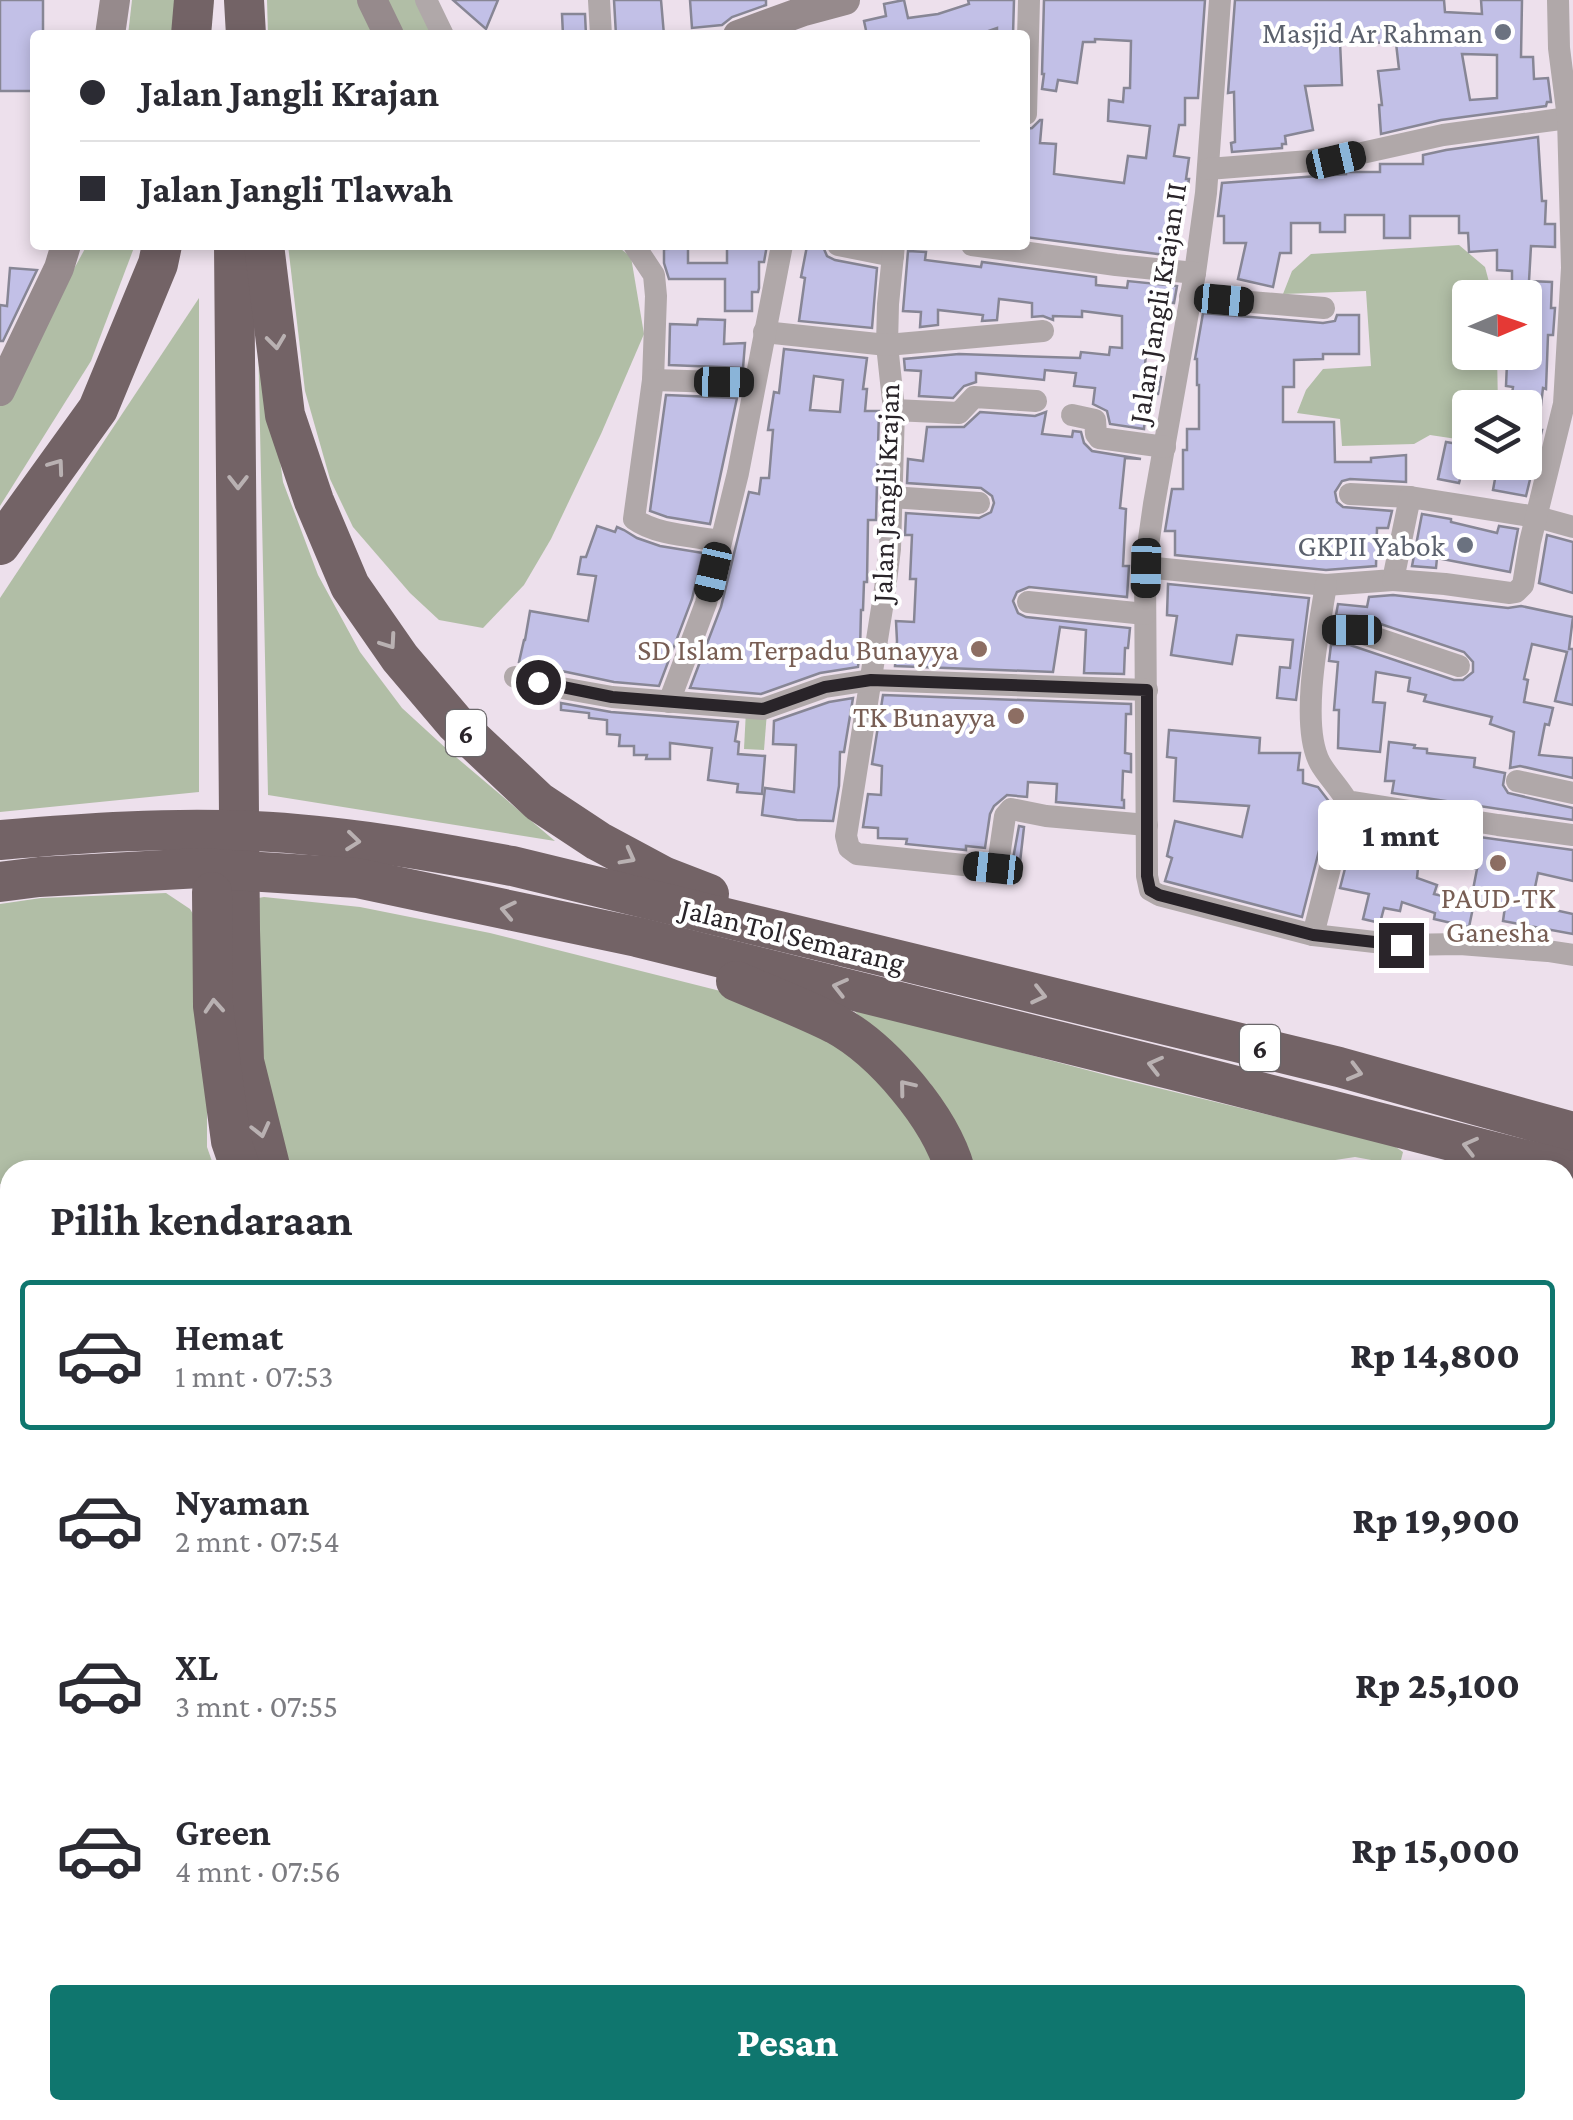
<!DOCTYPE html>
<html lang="id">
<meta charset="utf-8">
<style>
body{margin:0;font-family:"Crimson Pro",serif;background:#f7f7f7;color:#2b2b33;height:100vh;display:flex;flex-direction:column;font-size:38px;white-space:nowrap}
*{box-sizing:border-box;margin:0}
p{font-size:32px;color:#7c7c81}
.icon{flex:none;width:55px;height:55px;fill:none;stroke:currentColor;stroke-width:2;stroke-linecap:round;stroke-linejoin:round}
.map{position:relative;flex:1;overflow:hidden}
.side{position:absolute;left:0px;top:1160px;width:1575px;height:960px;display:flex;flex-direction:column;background:#fff;border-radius:30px 30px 0 0;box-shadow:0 5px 15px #0003}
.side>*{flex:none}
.banner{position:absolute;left:30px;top:30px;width:1000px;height:220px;border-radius:10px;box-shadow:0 5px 15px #0003;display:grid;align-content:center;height:220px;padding:0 50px;background:#fff}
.needle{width:65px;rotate:88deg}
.fabs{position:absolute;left:1452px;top:280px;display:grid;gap:20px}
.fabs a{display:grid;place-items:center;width:90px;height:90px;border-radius:10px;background:#fff;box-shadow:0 5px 15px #0003;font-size:50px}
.end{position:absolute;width:45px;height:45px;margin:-22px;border:12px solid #292429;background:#fff;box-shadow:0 0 0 5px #fff}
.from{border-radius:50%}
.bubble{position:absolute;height:70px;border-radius:10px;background:#fff;box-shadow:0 5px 15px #0003;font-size:32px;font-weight:800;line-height:70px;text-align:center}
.car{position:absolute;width:30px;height:60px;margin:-30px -15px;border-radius:12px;box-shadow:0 0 8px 2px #0007;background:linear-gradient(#222 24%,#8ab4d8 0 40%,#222 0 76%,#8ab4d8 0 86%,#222 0)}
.banner b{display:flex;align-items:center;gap:35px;height:95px;font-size:38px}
.banner b+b{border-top:2px solid #e1e1e2}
.banner i{width:25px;height:25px;background:#2b2b33}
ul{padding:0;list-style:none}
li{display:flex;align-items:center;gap:30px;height:150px;margin:0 20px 15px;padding:0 30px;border:5px solid transparent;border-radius:10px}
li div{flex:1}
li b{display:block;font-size:38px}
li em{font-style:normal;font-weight:800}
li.on{border-color:#0f766e}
li>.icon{width:90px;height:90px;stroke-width:1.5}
h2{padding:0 50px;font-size:45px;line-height:120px}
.action{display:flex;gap:20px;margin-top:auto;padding:20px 50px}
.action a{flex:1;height:115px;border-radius:10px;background:#0f766e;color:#fff;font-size:40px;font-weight:800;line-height:115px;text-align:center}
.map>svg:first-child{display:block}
.green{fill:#b1bea6}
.building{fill:#c2c0e7;stroke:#878695;stroke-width:2.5;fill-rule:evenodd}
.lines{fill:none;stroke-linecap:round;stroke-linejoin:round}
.street{stroke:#b0a8a9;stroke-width:22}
.secondary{stroke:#968a8c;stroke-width:30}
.highway{stroke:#736366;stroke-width:40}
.oneway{stroke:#b9b1b2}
.route{stroke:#292429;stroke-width:12}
.worship-dot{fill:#6b7280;stroke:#fff;stroke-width:4}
.education-dot{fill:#8d6e63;stroke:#fff;stroke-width:4}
.labels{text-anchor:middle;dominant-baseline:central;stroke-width:8;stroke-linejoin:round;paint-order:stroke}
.shield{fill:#fff;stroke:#696669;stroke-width:2.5}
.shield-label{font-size:28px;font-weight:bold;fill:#292429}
.worship-label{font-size:30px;fill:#5b616d;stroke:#fff;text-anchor:end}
.street-label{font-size:30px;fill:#292429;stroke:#fff}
.education-label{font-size:30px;fill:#785e54;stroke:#fff;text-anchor:end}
</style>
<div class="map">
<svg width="1573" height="2120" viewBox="0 0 1573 2120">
<rect width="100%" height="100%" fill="#ede0ec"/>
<g class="green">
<path d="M132,0h46l-6,35h-44z"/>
<path d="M267,0h166l8,35h-173z"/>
<path d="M87,245h48l-44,116 -91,145v-102z"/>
<path d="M288,245h328l15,12 13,77 -43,100 -50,105 -27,46 -41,43 -44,-8 -29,-27 -57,-66 -23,-48 -25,-88z"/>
<path d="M1459,245l26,22 8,30 -23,1v54l27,1 1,54 -28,1v33l-40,-6 -16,9 -72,2 -2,-27 -43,-6 9,-23 17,-21 48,-3 -5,-75 -83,3 9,-23 19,-17z"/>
<path d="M257,291l26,191 35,93 42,77 42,56 48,44 105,89 -287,-46z"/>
<path d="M199,298v494l-199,20v-214z"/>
<path d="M746,710l21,2 -3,38 -20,-1z"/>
<path d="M166,893l24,16 9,15 8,121v102l8,23h-205v16l-10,-2v-280l41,-6z"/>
<path d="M264,897l96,10 130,26 266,67 122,68 67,102h-664l-27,-111 -2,-160z"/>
<path d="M850,1007l267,71 276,67 10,7 -3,12h-7l-38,-7 -85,13h-296l-7,-25 -37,-62z"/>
<path d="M1565,1215l8,2v82l-8,-1z"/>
<path d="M1565,1455l8,2v122l-8,-4z"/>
<path d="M1573,1615v366h-8v-332l6,1z"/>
<path d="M0,1965l10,1v101l-3,-5 -7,-3z"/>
<path d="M1565,2083l8,2v35h-141l3,-10h130z"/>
<path d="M86,2110h353l-27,10h-324l3,-7z"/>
<path d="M865,2110h261v10h-283z"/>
</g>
<g class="building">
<path d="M0,0h43v35h-8v56h-35z"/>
<path d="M453,0h45l-12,29z"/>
<path d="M614,0h47l3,35h-48z"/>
<path d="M690,0h76v5l-34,12 -10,8 -30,3z"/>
<path d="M904,0l4,18 30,-4 31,-10 -1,-4h46l-1,35h-16v-7l-20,7h-110l-3,-14 22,-5 -2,-12z"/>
<path d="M1044,0h161l-7,98h-13v27h-6l-5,31 15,2 -3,21h3l-6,39h-3l-1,17h-4l-2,21 -148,-19v-108l7,-1 8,-8h2l-2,23 16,1 -2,30 70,9 4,-27 18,2 4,-32 -42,-5 1,-21 14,2 1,-14h6l1,-47 -36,-2v3h-12l-6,41 -19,-3 -2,11 -14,-2 2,-15h-2z"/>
<path d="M1235,0h209l1,12 37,2 -1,-14h41l-1,57h12l1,22 14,-1 3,24h-4l-1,4 -105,14 -60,14 -2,-29h3l-4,-34 21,-2 -3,-26 -56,-1 2,43 -37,1 8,44 -28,6 1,8h-4v4l-50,4 -1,-9 4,-1 -1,-50 -6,1zM1462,54l35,1v43l-27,2z"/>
<path d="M562,14h23l1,21h-23z"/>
<path d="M1538,137l4,64h4l-1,23h10v23l-24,-1 -2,35 23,1 -1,26h4l-2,27h-5l-2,54 -3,-1 -5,42h4l-16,66 -33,-6 2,-11 -33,-7 -3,11 -21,-4 8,-37 24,4v16h55v-54h-15l3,-21 -7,-1 1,-23 12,1 1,-12h5v-54h-13v-27l-15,-1v-20l-28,2 -1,-19h-9v-17h-49v22h-26v-23h-39v17h-25v-9h-29v30h-11l-7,34 -35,-8 8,-36h-22v-27h-6l4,-33 124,-9v-2h34v-8h43v-9l23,-5z"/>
<path d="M727,245h40l-3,17h-5v26l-1,4h-6v19h-27v-32h-56l-5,-16v-14l24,-1v15h39z"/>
<path d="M807,246l17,3 3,7 8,4 42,8 -5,60 -73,-7 6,-43 -4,-1z"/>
<path d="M908,251l18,1 -1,8 56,7 1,-5 114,15v8l31,3 1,-7 49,5 -3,17 -11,-2 -1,43h-15l-3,31 17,2 -3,17 -11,-1 -3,36 -34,-5 -3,-13 -14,-7 2,-16 -21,-2 2,-13 -31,-3 -1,10 -68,-7v9l-12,4 -11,12 -34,-2 2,-25 -16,-1 -1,-11 55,-5 121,4 1,-6 28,3 1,-8 12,1v-32l-40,-5v6l-29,-1v4l-10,-4 -11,1v-14l-33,-4 -2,21 -15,1 1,-6 -45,-5v15l-18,2 1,-15 -18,-1z"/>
<path d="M10,268l27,2 -34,71h-3v-36l7,1z"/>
<path d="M1203,313l120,10 12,-2 2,-6h22v39h-36v5l-29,1v27h-11v35h51l1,40h36v-4l35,-3v27l-56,-3 -8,2 -7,11 2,10 6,5 49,4 -4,17h-11l-1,38 -50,4 -151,-15v-24h-10l7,-42h11v-39h4v-21h12v-44h-2v-26h-2z"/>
<path d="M698,319l27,1 -1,24 21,-1 -2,25 -74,-3 1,-41 27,1z"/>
<path d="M784,349l83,9 -4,31h4l-2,22h14l-3,109h-8l-1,62h-3l-1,28h-2l-1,40 -2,17 -38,6 -59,21 -71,-6 31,-81 28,-115 10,2 2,-16h8l4,-48h-5l6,-38 5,1zM814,376l29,4 -3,32 -30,-2z"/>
<path d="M666,395l71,3 -27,126 -43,-7 -17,-6z"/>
<path d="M980,412l55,4 11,-4 -4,22 30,3 1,-6 8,1 3,11 8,8 49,8 -16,-1 -5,50 6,1 -3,57h6l-2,31 -98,-10 -12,5 -4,9 5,12 8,4 104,11 -2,20h-3l-1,26 -40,-1 2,-43 -26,-3 -7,45 -158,-6 2,-25 -1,-20 18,1 2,-43h-6l2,-44h-7l1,-22 73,5 12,-6 3,-9 -2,-7 -11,-8 -74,-5 1,-24 15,2 4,-34h37z"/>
<path d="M1422,514l29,5v3l46,11 2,-7 19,3 -8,43 -73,-14 -1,10 -24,-2z"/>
<path d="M597,526l18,6 2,-5 7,3 13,8 23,8 43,7 -11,46 -33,87 -45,-4 -95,-20 5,-22h1l5,-29 58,10 8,-45 -18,-2 3,-17h5z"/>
<path d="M1547,535l26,7v51l-34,-10z"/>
<path d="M1168,584l141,14 -13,102 -19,-2 3,-31 10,1 3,-28 -56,-5 -5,29 -61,-9 6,-39 -10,-1z"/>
<path d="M1393,595l115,13 13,-2 52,11 -4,32h4v56l-18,-4 12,-49 -35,-8 -8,35 4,1 -4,22 29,6 -4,17 -4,-1 -6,31 34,3v20l-53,-12 -10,2 4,-36 -24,-8 2,-7 -68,-16 2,-6 -18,-4 2,-13 -34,-6 -3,30 12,1 -5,49 -42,-4 1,-38h-5l4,-48 -9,-1 2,-16h19l104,35h9l10,-8v-10l-9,-10 -107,-36 -21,-1 2,-11 29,3 2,-10z"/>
<path d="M883,695l248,9v10h-5l-1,39 6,1v18l-8,-1 -1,29h2v8l-68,-6 1,-18 -29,-2 -1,15 -20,-2 -13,11 -4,8 -5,34 -19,-2v4l-60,-6 1,-5 -29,-1v-10l-15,-1 5,-33 13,1 1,-29 -10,-2z"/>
<path d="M853,698l-9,54h-4l-1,34 -6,35 -36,-1 -35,-5 3,-27 29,4 2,-47 -23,-1 1,-23 55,-19z"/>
<path d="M561,703l50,9 127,10 -3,19 4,1 -1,12 27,2 -3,38 -25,-2 1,-8 -30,-4 4,-32 -42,-5v16h-24l1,-4h-13v-9h-15l1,-11 -13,-1v-14l-18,-2v-5l-28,-3z"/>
<path d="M1169,730l91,8 -1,15h41l-2,17h5v13l15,4 13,17 -29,113 -137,-36 7,-23 -5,-2 8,-35 67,16 7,-31 -75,-5 2,-43 -9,-1z"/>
<path d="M1389,742l26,3 -1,3 13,1v4l48,5 -1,9 31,6 -2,12 5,8 65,15v12l-181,-27 2,-12h-9z"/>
<path d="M1358,818l64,10 -5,50 20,7 -3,9 40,9 -5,24 -35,-8 1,-6 -33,-11 -2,9 -16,-3 -4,15 -17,-4 6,-25 -29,-6z"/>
<path d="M1019,826l5,1 -5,44 -8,-1z"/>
<path d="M1451,833l122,17v31l-35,-8 -6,29v3l41,9v20l-70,-13 2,-14 -34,-7 6,-31 -31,-4z"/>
</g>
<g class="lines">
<g class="street">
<path d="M426,0l17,35"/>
<path d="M599,0l2,35"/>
<path d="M1220,0l-14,193 -11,80 -41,231 -9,63 2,309 3,14 9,5 154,40 88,10 59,-1 88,7 25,4"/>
<path d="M1026,114l3,-114"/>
<path d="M1208,169l127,-10 108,-24 125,-17"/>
<path d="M634,245l20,30 2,21 -3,84 -19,139c22,16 59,17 86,22"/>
<path d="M838,245l55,11"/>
<path d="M894,245l-6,59 -1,41 7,65 -4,139 -5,40 -39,247 3,12 8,6 136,14 5,-4 7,-48 6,-7 35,7 101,9"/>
<path d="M972,245l144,20 79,8"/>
<path d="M1190,297l134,11"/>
<path d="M764,332l123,13 156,-14"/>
<path d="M653,380l101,3"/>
<path d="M894,410l65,3 15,-16 62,4"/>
<path d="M1072,415l23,5 1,14 3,4 66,9"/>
<path d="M1350,494l60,3"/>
<path d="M891,497l88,6"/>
<path d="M1145,567l181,18 67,-5 17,-83 127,20 36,10"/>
<path d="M1393,580l52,4 65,9 6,-1 7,-7 7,-43 34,-138 8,-136 -4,-150 -9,-70 -1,-48"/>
<path d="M1326,585c-7,44 -27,139 -6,178 6,11 20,26 27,38l151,24 75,10"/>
<path d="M1028,602l117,12"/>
<path d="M1319,630h33l107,36"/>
<path d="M515,677l41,10 56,10 151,12 62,-22 46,-7 276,10"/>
<path d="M669,702l37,-99 32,-130 44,-228"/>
<path d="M1517,781l56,12"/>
<path d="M1313,935l34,-134"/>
<path d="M0,1274l10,-1"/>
<path d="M0,1319h10"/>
<path d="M1565,1464l8,2"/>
<path d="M0,1468l10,-2"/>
<path d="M0,1614l10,-2"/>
<path d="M0,1750l10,-2"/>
<path d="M10,1855v11"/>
<path d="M0,1956l10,-19"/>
<path d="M0,2029l10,6"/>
<path d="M1565,2041l8,2"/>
<path d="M145,2110l18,10"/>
<path d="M343,2120l10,-10"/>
<path d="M590,2120l8,-10"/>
<path d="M775,2120l8,-10"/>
</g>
<g class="secondary">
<path d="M372,0l17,35"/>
<path d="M110,35l5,-35"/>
<path d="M738,35l66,-24 41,-11"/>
<path d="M0,391l59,-123 7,-23"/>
</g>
<g class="highway">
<path d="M244,0l2,35"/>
<path d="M191,35l3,-35"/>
<path d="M234,245l6,685 4,131 27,109"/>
<path d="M264,245l21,170 29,86 36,85 50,72 56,66 83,78 59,39 67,36 44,17"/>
<path d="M0,545l98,-136 60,-145 4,-19"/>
<path d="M0,840c84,-7 169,-13 253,-9 87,4 173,19 259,35l827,201 234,65"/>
<path d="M0,882l39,-5 161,-9 157,10 280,59 541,134 387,99"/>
<path d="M212,892l1,114 18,135 10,29"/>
<path d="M736,981c33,14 67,27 99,43 48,26 105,93 120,146"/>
</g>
</g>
<defs><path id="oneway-chevron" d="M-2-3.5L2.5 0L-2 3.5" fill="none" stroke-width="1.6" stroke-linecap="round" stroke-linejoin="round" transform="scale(2.5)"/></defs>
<g class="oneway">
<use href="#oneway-chevron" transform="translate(276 342) rotate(83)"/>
<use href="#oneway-chevron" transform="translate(57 466) rotate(-54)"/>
<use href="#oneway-chevron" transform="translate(238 482) rotate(90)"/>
<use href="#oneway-chevron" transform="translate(389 642) rotate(55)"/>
<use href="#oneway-chevron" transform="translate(353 841) rotate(6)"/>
<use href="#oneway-chevron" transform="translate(628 857) rotate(28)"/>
<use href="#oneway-chevron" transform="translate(508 910) rotate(-168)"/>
<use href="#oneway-chevron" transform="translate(840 987) rotate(-166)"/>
<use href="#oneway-chevron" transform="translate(1039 995) rotate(13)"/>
<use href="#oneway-chevron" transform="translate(214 1006) rotate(-94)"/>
<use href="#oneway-chevron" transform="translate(1155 1065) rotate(-166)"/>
<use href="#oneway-chevron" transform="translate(1355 1072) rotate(15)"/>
<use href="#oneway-chevron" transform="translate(906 1087) rotate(-129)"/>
<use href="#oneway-chevron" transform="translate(261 1130) rotate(76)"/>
<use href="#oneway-chevron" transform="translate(1470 1146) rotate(-166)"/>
</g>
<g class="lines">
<path class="route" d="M538,682l74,15 151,12 62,-22 46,-7 276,10v186l3,14 9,5 154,40 88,10"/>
</g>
<g class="worship-dot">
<circle cx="1503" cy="32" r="10"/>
<circle cx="1465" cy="545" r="10"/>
</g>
<g class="education-dot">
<circle cx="979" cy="649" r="10"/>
<circle cx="1016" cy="716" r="10"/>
<circle cx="1498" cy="863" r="10"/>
</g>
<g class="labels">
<g class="shield">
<rect x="446" y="710" width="40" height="46" rx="8"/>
<rect x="1240" y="1025" width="40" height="46" rx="8"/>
</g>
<g class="shield-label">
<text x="466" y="733">6</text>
<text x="1260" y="1048">6</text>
</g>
<g class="worship-label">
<text x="1483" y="32">Masjid Ar Rahman</text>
<text x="1445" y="545">GKPII Yabok</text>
</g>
<g class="street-label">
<text transform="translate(1157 303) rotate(-81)">Jalan Jangli Krajan II</text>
<text transform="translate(885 493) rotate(-88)">Jalan Jangli Krajan</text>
<text transform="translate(793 935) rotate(14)">Jalan Tol Semarang</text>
</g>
<g class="education-label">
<text x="959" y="649">SD Islam Terpadu Bunayya</text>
<text x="996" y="716">TK Bunayya</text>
<text x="1498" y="897" text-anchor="middle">PAUD-TK<tspan x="1498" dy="34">Ganesha</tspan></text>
</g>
</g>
</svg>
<div class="fabs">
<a><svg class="needle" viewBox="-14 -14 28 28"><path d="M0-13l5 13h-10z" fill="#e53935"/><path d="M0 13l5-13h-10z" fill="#7c7c81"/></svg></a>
<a><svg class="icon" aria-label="layers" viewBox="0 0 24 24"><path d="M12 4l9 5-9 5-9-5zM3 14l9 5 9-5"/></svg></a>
</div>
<i class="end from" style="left:538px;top:682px"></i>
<i class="end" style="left:1401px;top:945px"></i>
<div class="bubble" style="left:1318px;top:800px;width:165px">1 mnt</div>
<i class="car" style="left:1336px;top:160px;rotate:77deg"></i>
<i class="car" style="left:1224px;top:300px;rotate:95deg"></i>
<i class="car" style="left:724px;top:382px;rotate:91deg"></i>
<i class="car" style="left:1146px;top:568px;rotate:181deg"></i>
<i class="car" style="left:713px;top:572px;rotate:193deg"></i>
<i class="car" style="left:1352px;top:630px;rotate:270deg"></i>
<i class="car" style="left:993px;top:868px;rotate:276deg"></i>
<div class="banner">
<b><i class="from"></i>Jalan Jangli Krajan</b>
<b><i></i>Jalan Jangli Tlawah</b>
</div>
<section class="side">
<h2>Pilih kendaraan</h2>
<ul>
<li class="on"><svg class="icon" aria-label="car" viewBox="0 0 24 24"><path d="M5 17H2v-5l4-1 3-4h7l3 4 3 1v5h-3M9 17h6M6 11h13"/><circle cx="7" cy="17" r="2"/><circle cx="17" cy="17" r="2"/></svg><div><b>Hemat</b><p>1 mnt · 07:53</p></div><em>Rp 14,800</em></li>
<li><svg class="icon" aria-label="car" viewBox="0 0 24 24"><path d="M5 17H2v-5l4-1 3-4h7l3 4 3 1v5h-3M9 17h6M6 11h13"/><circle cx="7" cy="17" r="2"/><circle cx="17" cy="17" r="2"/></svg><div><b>Nyaman</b><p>2 mnt · 07:54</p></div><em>Rp 19,900</em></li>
<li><svg class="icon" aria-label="car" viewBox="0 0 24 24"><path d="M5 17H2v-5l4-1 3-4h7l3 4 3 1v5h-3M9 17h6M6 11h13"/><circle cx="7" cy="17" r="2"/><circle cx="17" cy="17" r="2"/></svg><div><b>XL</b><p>3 mnt · 07:55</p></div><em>Rp 25,100</em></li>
<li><svg class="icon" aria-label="car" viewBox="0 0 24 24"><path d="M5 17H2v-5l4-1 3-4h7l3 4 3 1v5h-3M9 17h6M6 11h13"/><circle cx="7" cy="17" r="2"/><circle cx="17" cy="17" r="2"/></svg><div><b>Green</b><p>4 mnt · 07:56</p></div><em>Rp 15,000</em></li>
</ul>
<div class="action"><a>Pesan</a></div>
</section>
</div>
